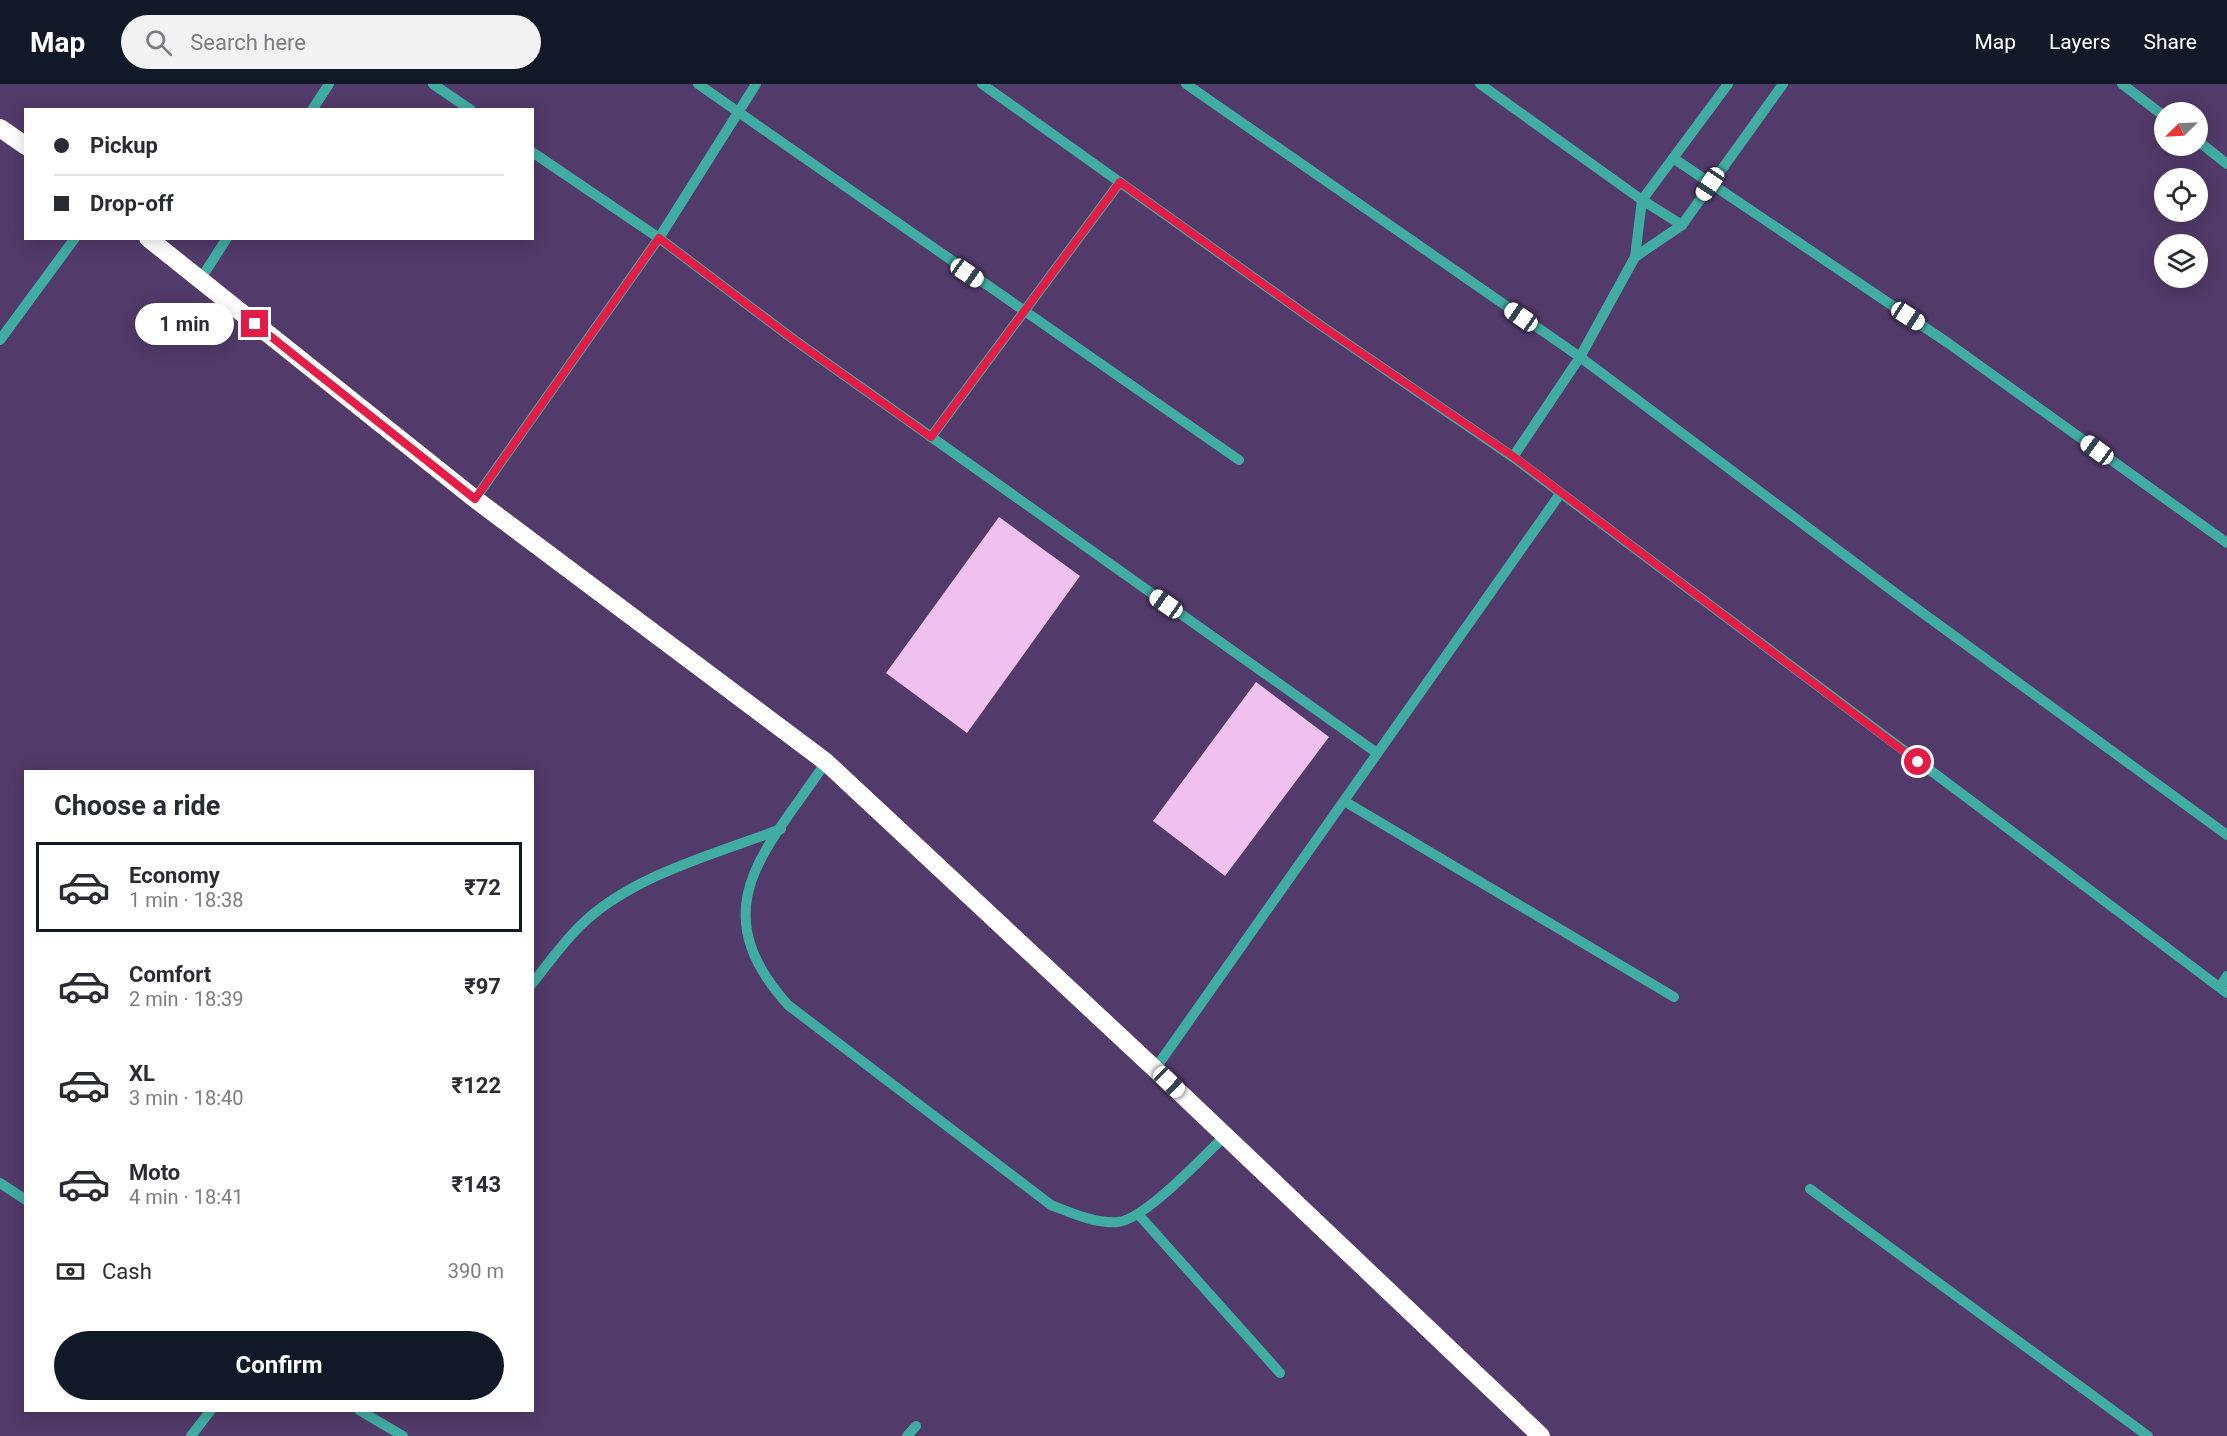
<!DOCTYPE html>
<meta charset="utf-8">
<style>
body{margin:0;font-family:Roboto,sans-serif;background:#f2f2f3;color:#2b2b33;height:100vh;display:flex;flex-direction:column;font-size:22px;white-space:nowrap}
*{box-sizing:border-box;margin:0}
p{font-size:20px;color:#7c7c81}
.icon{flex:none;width:33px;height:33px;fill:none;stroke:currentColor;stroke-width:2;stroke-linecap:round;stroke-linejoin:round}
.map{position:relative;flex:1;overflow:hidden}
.details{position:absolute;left:24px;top:686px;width:510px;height:642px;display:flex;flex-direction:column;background:#fff;border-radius:0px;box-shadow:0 3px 15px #0003}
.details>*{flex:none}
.hud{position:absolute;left:24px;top:24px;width:510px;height:132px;border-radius:0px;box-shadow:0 3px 15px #0003;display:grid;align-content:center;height:132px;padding:0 30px;background:#fff}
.needle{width:39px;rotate:246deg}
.controls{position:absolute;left:2154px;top:18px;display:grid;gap:12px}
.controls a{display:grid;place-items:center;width:54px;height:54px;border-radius:50%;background:#fff;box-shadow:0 3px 15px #0003;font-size:30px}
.end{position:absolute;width:27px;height:27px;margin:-14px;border:8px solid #e11d48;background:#fff;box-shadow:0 0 0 3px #fff}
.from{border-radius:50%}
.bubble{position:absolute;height:42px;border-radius:21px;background:#fff;box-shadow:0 3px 15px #0003;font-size:20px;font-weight:700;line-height:42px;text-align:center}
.car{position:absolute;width:18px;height:36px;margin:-18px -9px;border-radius:8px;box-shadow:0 0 4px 2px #0007;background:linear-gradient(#fff 24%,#345 0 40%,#fff 0 76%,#345 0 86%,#fff 0)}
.hud b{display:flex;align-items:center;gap:21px;height:57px;font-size:22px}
.hud b+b{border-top:2px solid #e1e1e2}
.hud i{width:15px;height:15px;background:#2b2b33}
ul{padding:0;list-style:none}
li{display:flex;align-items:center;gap:18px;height:90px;margin:0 12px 9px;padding:0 18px;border:3px solid transparent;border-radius:0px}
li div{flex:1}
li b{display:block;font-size:22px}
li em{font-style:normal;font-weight:700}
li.selected{border-color:#111827}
li>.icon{width:54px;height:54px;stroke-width:1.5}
h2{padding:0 30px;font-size:27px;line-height:72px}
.pay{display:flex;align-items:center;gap:15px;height:66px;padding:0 30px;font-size:22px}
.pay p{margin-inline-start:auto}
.cta{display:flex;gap:12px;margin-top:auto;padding:12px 30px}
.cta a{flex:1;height:69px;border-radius:36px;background:#111827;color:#fff;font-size:24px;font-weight:700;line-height:69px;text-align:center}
header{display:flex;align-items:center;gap:36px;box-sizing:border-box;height:84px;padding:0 30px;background:#111827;color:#fff}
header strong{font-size:28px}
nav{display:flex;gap:33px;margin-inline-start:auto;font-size:21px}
.search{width:420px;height:54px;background:#f2f2f3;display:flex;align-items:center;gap:15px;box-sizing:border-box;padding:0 21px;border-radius:33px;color:#7c7c81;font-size:22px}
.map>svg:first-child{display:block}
.building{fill:#f0c0f0}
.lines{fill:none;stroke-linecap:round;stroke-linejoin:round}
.minor{stroke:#41aca2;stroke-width:10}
.highway{stroke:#fff;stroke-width:18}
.route{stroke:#e11d48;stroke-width:8}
</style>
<header>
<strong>Map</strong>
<div class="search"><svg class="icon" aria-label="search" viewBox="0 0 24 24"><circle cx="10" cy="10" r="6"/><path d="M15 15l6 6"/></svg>Search here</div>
<nav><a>Map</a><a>Layers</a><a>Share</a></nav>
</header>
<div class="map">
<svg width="2227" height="1352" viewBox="0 0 2227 1352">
<rect width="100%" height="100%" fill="#523a6a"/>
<g class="building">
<path d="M999,433l81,59 -113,157 -81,-60z"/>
<path d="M1256,598l73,55 -104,139 -72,-55z"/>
</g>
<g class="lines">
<g class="minor">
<path d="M433,0l38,26"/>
<path d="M698,0l541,376"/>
<path d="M982,0l341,243 190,130 714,536"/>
<path d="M1186,0l394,273 318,238 329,240"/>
<path d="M1480,0l162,116 40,25"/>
<path d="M2122,0l42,32"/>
<path d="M312,26l17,-26"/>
<path d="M2198,57l29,23"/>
<path d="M532,68l127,86 134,101 584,414"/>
<path d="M1673,74l275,185 279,200"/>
<path d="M1635,173l47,-32 101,-141"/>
<path d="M200,196l27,-42"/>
<path d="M0,256l75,-102"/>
<path d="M931,353l189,-255"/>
<path d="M1513,373l67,-100 55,-100 7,-57 86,-116"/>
<path d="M475,415l184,-261 97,-154"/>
<path d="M826,678c-59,88 -126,145 -38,243l263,200c21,8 44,19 67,17 28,-3 85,-66 107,-86"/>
<path d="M1344,717l330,196"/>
<path d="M532,900c15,-19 30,-40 47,-57 50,-51 136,-73 202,-98"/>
<path d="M2220,903l7,-11"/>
<path d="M1155,985l405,-575"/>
<path d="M0,1099l26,17"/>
<path d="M1810,1105l338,247"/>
<path d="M1138,1130l142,159"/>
<path d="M359,1326l44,26"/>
<path d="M191,1352l20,-26"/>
<path d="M907,1352l9,-10"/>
</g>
<g class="highway">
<path d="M0,44l26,18"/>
<path d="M148,154l327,261 351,263 329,307 386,367"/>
</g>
</g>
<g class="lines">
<path class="route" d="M255,240l220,175 184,-261 134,101 138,98 189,-255 203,145 191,130 404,305"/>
</g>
</svg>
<div class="controls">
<a><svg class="needle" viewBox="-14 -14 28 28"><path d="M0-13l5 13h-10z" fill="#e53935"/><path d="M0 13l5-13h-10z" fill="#7c7c81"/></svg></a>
<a><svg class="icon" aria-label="locate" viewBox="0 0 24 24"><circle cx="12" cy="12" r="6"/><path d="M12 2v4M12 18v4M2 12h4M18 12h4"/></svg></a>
<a><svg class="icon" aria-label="layers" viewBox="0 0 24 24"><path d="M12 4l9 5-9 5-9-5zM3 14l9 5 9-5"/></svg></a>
</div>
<i class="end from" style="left:1918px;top:678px"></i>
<i class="end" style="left:255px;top:240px"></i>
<div class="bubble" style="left:135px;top:219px;width:99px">1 min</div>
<i class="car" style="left:1710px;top:100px;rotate:214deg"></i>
<i class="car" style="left:967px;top:189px;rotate:125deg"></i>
<i class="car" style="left:1908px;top:232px;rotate:123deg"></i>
<i class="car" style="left:1521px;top:233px;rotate:305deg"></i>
<i class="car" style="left:2097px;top:366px;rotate:306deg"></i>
<i class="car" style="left:1166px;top:520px;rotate:305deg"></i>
<i class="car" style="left:1169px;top:998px;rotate:134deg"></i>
<div class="hud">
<b><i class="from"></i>Pickup</b>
<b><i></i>Drop-off</b>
</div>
<section class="details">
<h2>Choose a ride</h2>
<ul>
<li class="selected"><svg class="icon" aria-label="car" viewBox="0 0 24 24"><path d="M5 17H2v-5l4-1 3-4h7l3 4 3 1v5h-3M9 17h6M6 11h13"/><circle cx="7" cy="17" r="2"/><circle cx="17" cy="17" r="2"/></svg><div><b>Economy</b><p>1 min · 18:38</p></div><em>₹72</em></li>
<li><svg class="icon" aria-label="car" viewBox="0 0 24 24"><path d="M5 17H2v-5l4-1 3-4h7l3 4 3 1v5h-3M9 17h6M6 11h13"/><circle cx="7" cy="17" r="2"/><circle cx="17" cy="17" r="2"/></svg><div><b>Comfort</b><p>2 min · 18:39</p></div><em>₹97</em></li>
<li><svg class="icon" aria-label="car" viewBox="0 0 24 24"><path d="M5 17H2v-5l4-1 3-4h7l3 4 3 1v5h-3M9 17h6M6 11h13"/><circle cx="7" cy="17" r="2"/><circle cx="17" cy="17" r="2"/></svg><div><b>XL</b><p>3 min · 18:40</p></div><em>₹122</em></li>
<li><svg class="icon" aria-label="car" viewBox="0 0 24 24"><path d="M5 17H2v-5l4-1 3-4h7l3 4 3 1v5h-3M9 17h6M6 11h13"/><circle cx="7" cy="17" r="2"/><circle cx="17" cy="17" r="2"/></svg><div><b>Moto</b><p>4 min · 18:41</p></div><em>₹143</em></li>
</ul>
<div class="pay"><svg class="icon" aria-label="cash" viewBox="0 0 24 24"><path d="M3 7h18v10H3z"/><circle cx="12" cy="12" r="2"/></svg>Cash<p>390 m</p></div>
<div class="cta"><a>Confirm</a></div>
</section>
</div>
